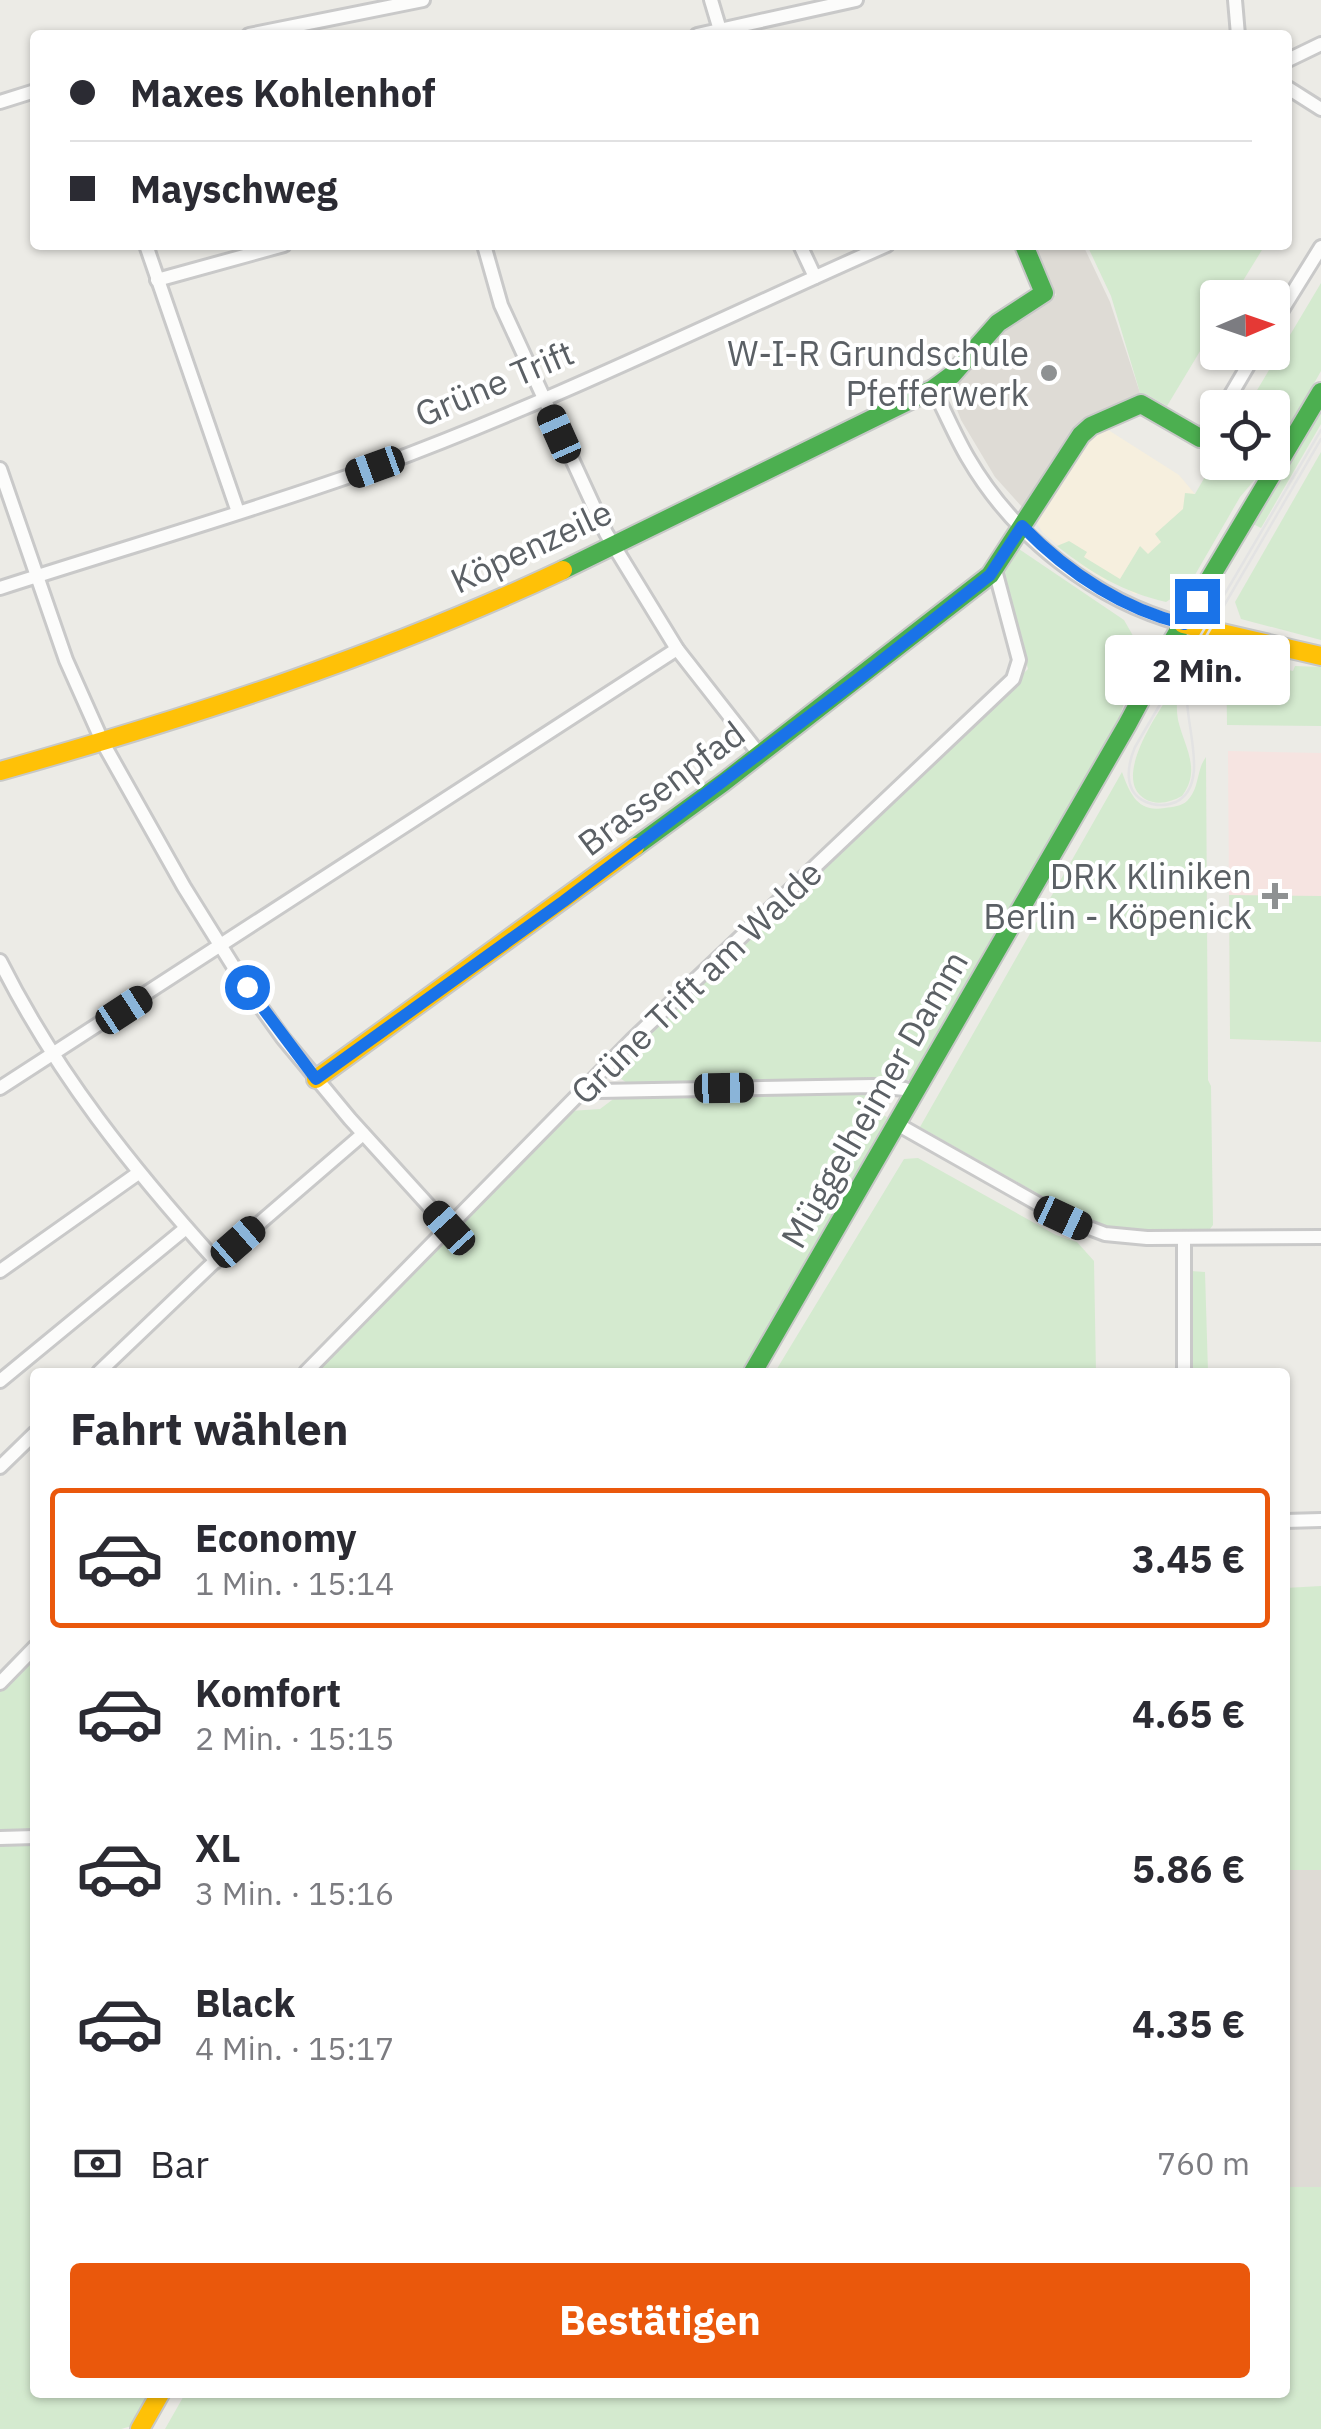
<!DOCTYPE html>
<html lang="de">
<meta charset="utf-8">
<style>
body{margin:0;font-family:"IBM Plex Sans",sans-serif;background:#f2f2f3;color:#2b2b33;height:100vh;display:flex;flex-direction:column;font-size:38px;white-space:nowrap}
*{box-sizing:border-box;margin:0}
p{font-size:32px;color:#7c7c81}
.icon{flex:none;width:55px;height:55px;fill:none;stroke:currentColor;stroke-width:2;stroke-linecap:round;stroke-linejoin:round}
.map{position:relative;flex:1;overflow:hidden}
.panel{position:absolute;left:30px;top:1368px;width:1260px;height:1030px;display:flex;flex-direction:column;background:#fff;border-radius:10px;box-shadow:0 2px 8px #0004}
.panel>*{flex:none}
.guide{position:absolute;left:30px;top:30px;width:1262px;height:220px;border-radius:10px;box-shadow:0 2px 8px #0004;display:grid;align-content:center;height:220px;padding:0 40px;background:#fff}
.needle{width:65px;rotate:88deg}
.fabs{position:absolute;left:1200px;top:280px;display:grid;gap:20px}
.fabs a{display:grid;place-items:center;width:90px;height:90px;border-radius:10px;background:#fff;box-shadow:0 2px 8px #0004;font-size:50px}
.end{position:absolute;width:45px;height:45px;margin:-22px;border:12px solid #1a73e8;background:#fff;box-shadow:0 0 0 5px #fff}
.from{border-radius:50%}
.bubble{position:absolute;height:70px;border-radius:10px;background:#fff;box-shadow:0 2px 8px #0004;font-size:32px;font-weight:700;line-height:70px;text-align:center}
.car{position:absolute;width:30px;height:60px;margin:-30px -15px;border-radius:12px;box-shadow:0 0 8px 2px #0007;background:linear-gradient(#222 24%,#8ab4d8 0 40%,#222 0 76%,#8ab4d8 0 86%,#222 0)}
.guide b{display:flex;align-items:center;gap:35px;height:95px;font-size:38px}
.guide b+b{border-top:2px solid #e1e1e2}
.guide i{width:25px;height:25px;background:#2b2b33}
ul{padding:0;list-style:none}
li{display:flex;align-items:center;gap:30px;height:140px;margin:0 20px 15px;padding:0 20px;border:5px solid transparent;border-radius:10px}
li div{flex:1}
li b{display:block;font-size:38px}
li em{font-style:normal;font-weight:700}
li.on{border-color:#ea580c}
li>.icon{width:90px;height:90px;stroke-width:1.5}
h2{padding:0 40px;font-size:45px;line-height:120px}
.pay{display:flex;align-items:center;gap:25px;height:110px;padding:0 40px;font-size:38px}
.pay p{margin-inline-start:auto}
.primary-button{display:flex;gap:20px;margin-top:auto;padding:20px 40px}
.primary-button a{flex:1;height:115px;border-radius:10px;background:#ea580c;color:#fff;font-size:40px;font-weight:700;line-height:115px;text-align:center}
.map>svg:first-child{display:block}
.commercial{fill:#f6efde}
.education{fill:#dedbd5}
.medical{fill:#f6e4e1}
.green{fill:#d4eacf}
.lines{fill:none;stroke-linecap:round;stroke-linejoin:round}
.street-casing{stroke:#c9c9c9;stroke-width:18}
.fast-casing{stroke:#c7c8c7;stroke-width:22}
.slow-casing{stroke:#c7c8c7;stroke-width:22}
.street{stroke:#fcfcfb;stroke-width:12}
.fast{stroke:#4caf50;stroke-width:18}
.slow{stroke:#ffc107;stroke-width:18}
.tram{stroke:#e3e3e3;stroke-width:2.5}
.route{stroke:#1a73e8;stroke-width:12}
.poi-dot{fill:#8e9192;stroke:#fff;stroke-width:4}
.labels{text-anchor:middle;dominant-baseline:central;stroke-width:8;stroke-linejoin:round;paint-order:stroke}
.poi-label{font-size:35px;fill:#5b6065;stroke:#fff;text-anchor:end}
.street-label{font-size:35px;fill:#5b6065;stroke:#fff}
</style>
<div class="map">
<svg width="1321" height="2429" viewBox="0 0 1321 2429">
<rect width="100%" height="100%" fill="#ecebe6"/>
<path class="commercial" d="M1102,426l77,49 16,19 -59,101 -20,-12 -11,-2 -24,-16 -38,-32 -6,-9 1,-9 48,-78z"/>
<g class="education">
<path d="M1037,245h46l27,57 31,94 -52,22 -15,14 -52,75 -27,-30 -34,-57 -10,-26 4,-11 53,-61 48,-27 -22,-49z"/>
<rect x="1285" y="1870" width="36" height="317"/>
</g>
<path class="medical" d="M1228,751l93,2v289l-91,-3z"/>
<g class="green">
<path d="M1087,245h178l-32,52 -15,1 -1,25 -50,83 -21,-12 -5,2 -30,-100z"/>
<path d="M1321,283v88l-48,85 -1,-48 -25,-1z"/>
<path d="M1321,405v19l-60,104 -8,-4z"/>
<path d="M1321,452v188l-80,-21 -6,-17z"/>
<path d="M1217,456l1,6 51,1 -29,34 -48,83 -5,-2 -9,16 -12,8c-43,-10 -75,-29 -109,-56l12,-5 18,11 -3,5 36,22 20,-33 8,8 13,-12 -6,-8 28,-25 2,-16 10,1z"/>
<path d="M1016,547l108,73 16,28 -2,11 -20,63 -206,358 -281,6 -22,-16 419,-401 -26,-102z"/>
<path d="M1234,650l29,14 30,7 2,-5 26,1v59l-94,-1 -1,-72z"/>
<path d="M1175,686l3,1c-1,11 -2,22 0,33 6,26 24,50 4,76 -11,6 -25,10 -37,3 -35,-21 16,-90 30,-113z"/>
<path d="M1206,757l2,323 3,6 2,139 -3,4h-101l-39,-11 -28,-22 -122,-69 202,-355c8,22 16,41 43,36 7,-1 17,-2 22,-7 13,-13 9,-31 19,-44z"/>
<path d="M1229,895l92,1v146l-91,-3z"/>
<path d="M866,1091l3,5 -3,12 9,-3 1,6 11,6 -6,15 -139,240h-429l257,-261 30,-2 16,-12z"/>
<path d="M918,1158l138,77 21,7 17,19 2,111h-321l129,-213z"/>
<path d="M1191,1271l14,1 3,100h-16z"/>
<path d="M1321,1586v284h-36v-282z"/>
<path d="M35,1657v176l-35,1v-142z"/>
<path d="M35,1841v551l116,1 -19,33 -11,3h-121v-587z"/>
<path d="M1285,2187h36v242h-1156l21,-37h1099z"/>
</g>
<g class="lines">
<g class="street-casing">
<g id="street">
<path d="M711,0l9,30"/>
<path d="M1235,0l3,35"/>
<path d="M249,35l174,-35"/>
<path d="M697,35l159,-35"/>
<path d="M1288,60l33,-16"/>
<path d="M1288,88l33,21"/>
<path d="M0,102l35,-11"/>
<path d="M146,245l92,267"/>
<path d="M484,245l17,60 105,228 71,116 83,106"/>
<path d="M800,245l15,32"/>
<path d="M157,280l127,-35"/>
<path d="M1272,326l49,-79"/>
<path d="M933,389c12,22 22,47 35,69 46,79 127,143 215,166"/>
<path d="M1223,408l33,-56"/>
<path d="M0,469l66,191 37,83 81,144 61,98 38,53 67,81 99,109"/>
<path d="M0,588c127,-41 256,-78 381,-123 173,-64 338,-146 506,-220"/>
<path d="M0,961c56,112 132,207 216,300"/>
<path d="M591,1084l7,7 275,-5 32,3 10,5"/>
<path d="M0,1088l677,-439"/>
<path d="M897,1124l166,94 42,16 42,4 174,-1"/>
<path d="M1184,1238v134"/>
<path d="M0,1271l137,-97"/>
<path d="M99,1372l112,-107 152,-131"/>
<path d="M306,1372l326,-332 381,-361 6,-19 -24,-90"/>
<path d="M0,1381l186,-153"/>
<path d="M0,1467l35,-34"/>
<path d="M1285,1521l36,-1"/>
<path d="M0,1683l35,-36"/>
<path d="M0,1838l35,-1"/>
</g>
</g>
<g class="fast-casing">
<g id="fast">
<path d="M563,570l370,-181 19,-14 46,-52 46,-30 -20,-48"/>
<path d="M635,847l89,-65 266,-207 91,-140 10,-9 50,-22 59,34 6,-3 12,-19"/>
<path d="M753,1372l374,-647 43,-80 151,-253"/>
</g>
</g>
<g class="slow-casing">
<g id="slow">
<path d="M1183,624l138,32"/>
<path d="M0,771c192,-54 382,-116 563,-201"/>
<path d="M316,1079l319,-232"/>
<path d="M140,2429l21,-37"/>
</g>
</g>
<use href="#street" class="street"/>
<use href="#fast" class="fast"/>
<use href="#slow" class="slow"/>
<path class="tram" d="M1321,430l-186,317c-8,19 -12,45 11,55 9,4 21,4 30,0 35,-18 8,-79 11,-111 2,-18 10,-34 17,-51l117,-201"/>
</g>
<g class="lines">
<path class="route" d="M247,987l69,92 248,-178 293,-221 133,-105 32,-49c45,46 98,82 162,98l13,-23"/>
</g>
<g class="poi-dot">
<circle cx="1049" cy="373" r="10"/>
<path d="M1270 881h10v10h10v10h-10v10h-10v-10h-10v-10h10z"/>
</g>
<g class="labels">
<g class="poi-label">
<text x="1029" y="353">W-I-R Grundschule<tspan x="1029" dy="40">Pfefferwerk</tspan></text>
<text x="1252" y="876">DRK Kliniken<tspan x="1252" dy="40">Berlin - Köpenick</tspan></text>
</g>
<g class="street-label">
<text transform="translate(494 383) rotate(-23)">Grüne Trift</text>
<text transform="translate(531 546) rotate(-25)">Köpenzeile</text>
<text transform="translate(661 788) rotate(-37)">Brassenpfad</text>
<text transform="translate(696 982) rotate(-44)">Grüne Trift am Walde</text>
<text transform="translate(874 1099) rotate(-60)">Müggelheimer Damm</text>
</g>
</g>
</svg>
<div class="fabs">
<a><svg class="needle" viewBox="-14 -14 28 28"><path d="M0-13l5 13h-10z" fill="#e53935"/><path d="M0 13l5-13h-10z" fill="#7c7c81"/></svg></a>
<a><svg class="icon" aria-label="locate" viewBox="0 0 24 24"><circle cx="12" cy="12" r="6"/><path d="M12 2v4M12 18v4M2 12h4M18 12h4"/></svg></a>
</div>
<i class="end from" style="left:247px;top:987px"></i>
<i class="end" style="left:1197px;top:601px"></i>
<div class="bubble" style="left:1105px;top:635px;width:185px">2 Min.</div>
<i class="car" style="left:559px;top:434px;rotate:336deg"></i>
<i class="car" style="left:375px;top:467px;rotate:250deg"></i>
<i class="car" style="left:124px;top:1010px;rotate:57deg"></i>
<i class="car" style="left:724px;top:1088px;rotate:89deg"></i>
<i class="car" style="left:1063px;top:1218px;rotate:115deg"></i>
<i class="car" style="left:449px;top:1228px;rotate:318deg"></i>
<i class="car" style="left:238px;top:1242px;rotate:49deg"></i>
<div class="guide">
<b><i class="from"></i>Maxes Kohlenhof</b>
<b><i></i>Mayschweg</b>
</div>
<section class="panel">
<h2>Fahrt wählen</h2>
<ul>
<li class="on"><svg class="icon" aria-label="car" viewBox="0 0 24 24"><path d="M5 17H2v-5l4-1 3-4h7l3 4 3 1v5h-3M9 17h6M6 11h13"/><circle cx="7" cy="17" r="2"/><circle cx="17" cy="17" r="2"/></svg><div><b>Economy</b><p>1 Min. · 15:14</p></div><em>3.45 €</em></li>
<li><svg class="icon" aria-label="car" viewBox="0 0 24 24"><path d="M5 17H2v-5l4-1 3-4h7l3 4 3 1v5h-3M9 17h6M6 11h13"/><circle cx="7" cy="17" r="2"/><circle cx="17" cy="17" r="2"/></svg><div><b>Komfort</b><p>2 Min. · 15:15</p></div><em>4.65 €</em></li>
<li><svg class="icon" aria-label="car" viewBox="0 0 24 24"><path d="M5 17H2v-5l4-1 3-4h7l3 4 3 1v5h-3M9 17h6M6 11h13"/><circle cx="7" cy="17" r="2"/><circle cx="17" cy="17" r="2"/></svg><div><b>XL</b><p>3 Min. · 15:16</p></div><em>5.86 €</em></li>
<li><svg class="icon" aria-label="car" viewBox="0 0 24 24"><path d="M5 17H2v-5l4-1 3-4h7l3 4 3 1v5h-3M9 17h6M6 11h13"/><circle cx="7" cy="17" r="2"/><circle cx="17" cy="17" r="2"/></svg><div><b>Black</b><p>4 Min. · 15:17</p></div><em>4.35 €</em></li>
</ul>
<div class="pay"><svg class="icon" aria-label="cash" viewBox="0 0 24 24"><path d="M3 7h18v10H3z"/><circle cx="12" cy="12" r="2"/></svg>Bar<p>760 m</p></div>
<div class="primary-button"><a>Bestätigen</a></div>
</section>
</div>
